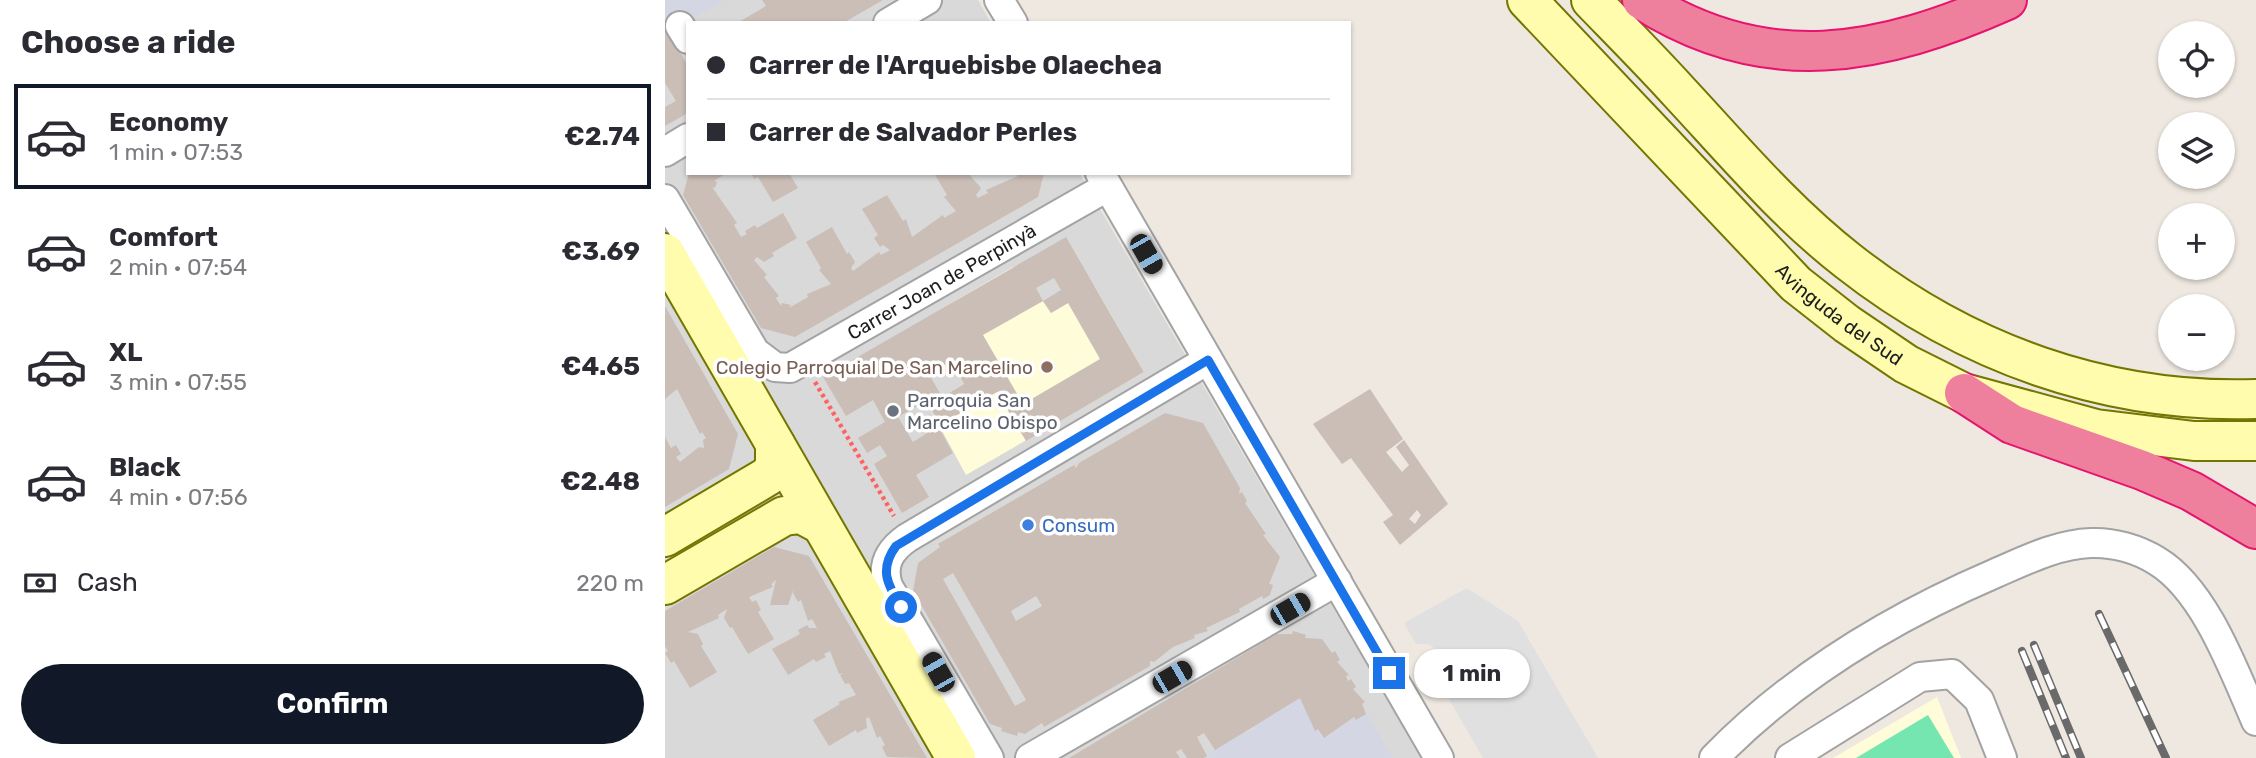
<!DOCTYPE html>
<meta charset="utf-8">
<style>
body{margin:0;font-family:Rubik,sans-serif;background:#f2f2f3;color:#2b2b33;height:100vh;display:flex;flex-direction:column;font-size:26px;white-space:nowrap}
*{box-sizing:border-box;margin:0}
p{font-size:23px;color:#7c7c81}
.icon{flex:none;width:38px;height:38px;fill:none;stroke:currentColor;stroke-width:2;stroke-linecap:round;stroke-linejoin:round}
.map{position:relative;flex:1;overflow:hidden}
.sheet{display:flex;flex-direction:column;background:#fff;width:665px}
.sheet>*{flex:none}
.hud{position:absolute;left:21px;top:21px;width:665px;height:154px;border-radius:0px;box-shadow:0 2px 5px #0004;display:grid;align-content:center;height:154px;padding:0 21px;background:#fff}
.fabs{position:absolute;left:1493px;top:21px;display:grid;gap:14px}
.fabs a{display:grid;place-items:center;width:77px;height:77px;border-radius:50%;background:#fff;box-shadow:0 2px 5px #0004;font-size:35px}
.end{position:absolute;width:32px;height:32px;margin:-16px;border:9px solid #1a73e8;background:#fff;box-shadow:0 0 0 4px #fff}
.from{border-radius:50%}
.bubble{position:absolute;height:49px;border-radius:24px;background:#fff;box-shadow:0 2px 5px #0004;font-size:23px;font-weight:700;line-height:49px;text-align:center}
.car{position:absolute;width:21px;height:42px;margin:-21px -10px;border-radius:9px;box-shadow:0 0 5px 2px #0007;background:linear-gradient(#222 24%,#8ab4d8 0 40%,#222 0 76%,#8ab4d8 0 86%,#222 0)}
.hud b{display:flex;align-items:center;gap:24px;height:66px;font-size:26px}
.hud b+b{border-top:2px solid #e1e1e2}
.hud i{width:18px;height:18px;background:#2b2b33}
ul{padding:0;list-style:none}
li{display:flex;align-items:center;gap:21px;height:105px;margin:0 14px 10px;padding:0 7px;border:4px solid transparent;border-radius:0px}
li div{flex:1}
li b{display:block;font-size:26px}
li em{font-style:normal;font-weight:700}
li.selected{border-color:#111827}
li>.icon{width:63px;height:63px;stroke-width:1.5}
h2{padding:0 21px;font-size:32px;line-height:84px}
.pay{display:flex;align-items:center;gap:18px;height:77px;padding:0 21px;font-size:26px}
.pay p{margin-inline-start:auto}
.button{display:flex;gap:14px;margin-top:auto;padding:14px 21px}
.button a{flex:1;height:80px;border-radius:42px;background:#111827;color:#fff;font-size:28px;font-weight:700;line-height:80px;text-align:center}
main{display:flex;flex:1;min-height:0}
.map>svg:first-child{display:block}
.residential{fill:#dad9d9}
.education{fill:#fffcd9}
.pitch{fill:#76e6b1}
.parking{fill:#e0e0e0}
.plaza{fill:#d4d6e4}
.building{fill:#cabeb6;fill-rule:evenodd}
.lines{fill:none;stroke-linecap:round;stroke-linejoin:round}
.street-casing{stroke:#a3a3a3;stroke-width:32}
.secondary-casing{stroke:#737600;stroke-width:42}
.highway-casing{stroke:#e6146f;stroke-width:42}
.path{stroke:#ff6361;stroke-width:4.5;stroke-dasharray:3.5 3.5;stroke-linecap:butt}
.street{stroke:#fff;stroke-width:28}
.secondary{stroke:#fffcae;stroke-width:38}
.highway{stroke:#ee809e;stroke-width:38}
.rail-casing{stroke:#6a6a6a;stroke-width:8}
.rail{stroke:#fff;stroke-width:5;stroke-dasharray:16;stroke-linecap:butt}
.route{stroke:#1a73e8;stroke-width:9}
.education-dot{fill:#8d6e63;stroke:#fff;stroke-width:2.5}
.worship-dot{fill:#6b7280;stroke:#fff;stroke-width:2.5}
.shop-dot{fill:#3f7fe0;stroke:#fff;stroke-width:2.5}
.labels{text-anchor:middle;dominant-baseline:central;stroke-width:7;stroke-linejoin:round;paint-order:stroke}
.street-label{font-size:19px;fill:#1c1c1c;stroke:#fff}
.education-label{font-size:19px;fill:#785e54;stroke:#fff;text-anchor:end}
.worship-label{font-size:19px;fill:#5b616d;stroke:#fff;text-anchor:start}
.shop-label{font-size:19px;fill:#366cbe;stroke:#fff;text-anchor:start}
</style>
<main>
<section class="sheet">
<h2>Choose a ride</h2>
<ul>
<li class="selected"><svg class="icon" aria-label="car" viewBox="0 0 24 24"><path d="M5 17H2v-5l4-1 3-4h7l3 4 3 1v5h-3M9 17h6M6 11h13"/><circle cx="7" cy="17" r="2"/><circle cx="17" cy="17" r="2"/></svg><div><b>Economy</b><p>1 min · 07:53</p></div><em>€2.74</em></li>
<li><svg class="icon" aria-label="car" viewBox="0 0 24 24"><path d="M5 17H2v-5l4-1 3-4h7l3 4 3 1v5h-3M9 17h6M6 11h13"/><circle cx="7" cy="17" r="2"/><circle cx="17" cy="17" r="2"/></svg><div><b>Comfort</b><p>2 min · 07:54</p></div><em>€3.69</em></li>
<li><svg class="icon" aria-label="car" viewBox="0 0 24 24"><path d="M5 17H2v-5l4-1 3-4h7l3 4 3 1v5h-3M9 17h6M6 11h13"/><circle cx="7" cy="17" r="2"/><circle cx="17" cy="17" r="2"/></svg><div><b>XL</b><p>3 min · 07:55</p></div><em>€4.65</em></li>
<li><svg class="icon" aria-label="car" viewBox="0 0 24 24"><path d="M5 17H2v-5l4-1 3-4h7l3 4 3 1v5h-3M9 17h6M6 11h13"/><circle cx="7" cy="17" r="2"/><circle cx="17" cy="17" r="2"/></svg><div><b>Black</b><p>4 min · 07:56</p></div><em>€2.48</em></li>
</ul>
<div class="pay"><svg class="icon" aria-label="cash" viewBox="0 0 24 24"><path d="M3 7h18v10H3z"/><circle cx="12" cy="12" r="2"/></svg>Cash<p>220 m</p></div>
<div class="button"><a>Confirm</a></div>
</section>
<div class="map">
<svg width="1591" height="758" viewBox="0 0 1591 758">
<rect width="100%" height="100%" fill="#eee8e0"/>
<path class="residential" d="M0,0h313l13,23h-303v150h391l342,585h-756z"/>
<g class="education">
<path d="M348,267l22,38 8,-4 8,12 44,-26 49,85 -178,103 -38,-70 36,-21 -16,-28 22,-13 -22,-38z"/>
<path d="M1272,697l24,61h-128z"/>
</g>
<path class="pitch" d="M1263,715l26,43h-98z"/>
<path class="parking" d="M802,588l51,33 80,137h-115l-57,-99 13,-8 -11,-7h-12l-12,-21z"/>
<g class="plaza">
<path d="M0,0h60l-57,33 -3,-6z"/>
<path d="M635,698l15,32 3,-1 6,9 30,-21 2,3 10,-6 -1,-4 28,48h-189l30,-22 10,-5 2,3 10,-6 -2,-3z"/>
</g>
<g class="building">
<path d="M97,0h121l-40,23h-106l29,-17z"/>
<path d="M0,27l23,39v50l-2,-2 -21,12v-19l11,-6 -11,-18z"/>
<path d="M24,173h38l-13,8 3,1 -2,6 -3,-1 25,36 -3,2 7,12 6,-3 -2,-3 10,-6 2,3 26,-15 14,25 -25,15 2,3 -10,6 -7,-5 -3,3 13,15 -3,2 15,19 -3,2 5,8 1,-3 9,2 -2,3 19,-11 -1,-3 24,-10 -12,-14 2,-2 -15,-26 26,-15 15,27 2,-2 6,10 -4,6 2,3 26,-19 2,3 9,-5 -7,-5 -3,2 -6,-9 4,-3 -16,-26 25,-14 16,26 3,-2 6,18 31,-22 1,3 12,-7 -12,-14 3,-2 -13,-22h34l13,15 -5,7 2,3 10,-5 -2,-3 32,-14 -6,-3h32l-6,24 -243,140 -34,-9 -78,-133z"/>
<path d="M86,173h38l9,15 -25,14 -15,-25 -4,2z"/>
<path d="M401,237l78,135 -118,69 -29,-49 -57,33 -14,-24 -28,16 15,25 25,-16 15,27 -37,22 13,22 -27,16 -28,-49 13,-8 -7,-11 -13,8 -9,-15 27,-16 -12,-22 -27,16 -23,-39zM389,278l7,12 -18,11 8,12 17,-10 32,56 -77,45 -40,-69 60,-34 -7,-13zM286,361l13,23 -22,13 -13,-23z"/>
<path d="M0,306l73,128 -9,35 -64,38v-70l6,11 5,-3 5,9 -5,3 4,5 19,-15 5,1 -1,-8 3,-2 -4,-6 -2,2 -23,-45 -12,10z"/>
<path d="M705,389l33,50 -17,13 16,20 7,-7 -13,-18 8,-7 44,64 -48,41 -17,-23 10,-7 -42,-57 -9,6 -29,-40zM752,510l4,5 -6,9 -6,-5z"/>
<path d="M500,413l38,10 37,65 -1,6 3,-2 5,9 -2,2 21,31 -3,1 17,22 -11,27 4,1 -3,10 -7,4 -1,-3 -23,13 1,3 -34,16 2,3 -14,4 1,3 -22,9 -19,15 -4,-1v5l-106,61 -2,-4 -17,11 -7,-2 -1,4 -16,-5 1,-3 -12,-4 -77,-133 5,-28 22,-16 -2,-3 136,-79 2,3 3,-5zM288,573l73,127 -11,6 -72,-127zM371,596l6,10 -26,15 -5,-10z"/>
<path d="M109,547l35,9 118,202 -40,-1 -5,-10 3,-2 -5,-9 -3,2 -8,-21 -3,2 1,9 -10,5 -1,-3 -27,16 -16,-26 27,-16 -2,-2 18,-7 -7,-12 -4,1 -5,-9 3,-2 -4,1 -9,-23 -6,3 2,3 -10,5 -2,-3 -26,16 -16,-26 28,-15 -2,-4 9,-5 2,3h8l-5,-9 -4,2 -7,-21 -3,2 -5,-9 1,-5 -6,17h-18l6,-25 -5,4 2,3 -24,10 3,5 4,-2 5,10 -3,2 16,27 -26,15 -16,-27 -2,1 -6,-10 3,-9 -9,6 1,3 -31,14 10,2 5,10 -2,2 16,26 -27,16 -16,-27 -3,2 -6,-10 3,-2 -3,-5v-35z"/>
<path d="M628,631l13,4 -1,3 17,1 10,14 3,-2 5,9 -3,2 12,13 -3,1 2,5 3,-2 5,8 -3,2 12,13 -3,2 4,10 -10,6 -2,-3 -30,21 -6,-9 -3,2 -15,-33 -85,52 -11,-17 -7,4 10,19 -3,2h-17l-6,-9 -5,3 4,6h-111l208,-124h15z"/>
</g>
<g class="lines">
<g class="street-casing">
<g id="street">
<path d="M334,0l14,23"/>
<path d="M223,23l39,-23"/>
<path d="M15,26l8,13"/>
<path d="M0,152l23,-14"/>
<path d="M435,173l339,585"/>
<path id="s1" d="M0,199l90,153 20,15 15,1 317,-181"/>
<path d="M324,758l-101,-172c-7,-22 2,-36 19,-48l301,-178"/>
<path d="M365,758l307,-177"/>
<path d="M1049,758c80,-82 177,-140 282,-185 30,-13 62,-29 95,-30 22,-1 47,6 66,18 48,29 77,110 99,160"/>
<path d="M1125,758l130,-81 32,-3 27,26 23,58"/>
</g>
</g>
<g class="secondary-casing">
<g id="secondary">
<path id="s2" d="M862,0l269,284 51,40 59,40 58,29 132,36 98,12h62"/>
<path d="M926,0c30,31 60,61 88,92 54,58 106,120 169,169 117,92 258,143 408,138"/>
<path d="M0,253l291,505"/>
<path d="M0,537l103,-61 7,-9v-23"/>
<path d="M0,585l119,-69 17,-2 19,10"/>
</g>
</g>
<g class="highway-casing">
<g id="highway">
<path d="M977,0c124,79 239,56 365,0"/>
<path d="M1299,393l48,31 130,46 49,21 65,38"/>
</g>
</g>
<path class="path" d="M150,382l79,134"/>
<use href="#street" class="street"/>
<use href="#secondary" class="secondary"/>
<use href="#highway" class="highway"/>
<g class="rail-casing">
<g id="rail">
<path d="M1434,614l67,144"/>
<path d="M1369,645l47,113"/>
<path d="M1357,651l44,107"/>
</g>
</g>
<use href="#rail" class="rail"/>
</g>
<g class="lines">
<path class="route" d="M236,607c-14,-23 -22,-38 -5,-61l312,-186 181,313"/>
</g>
<circle class="education-dot" cx="382" cy="367" r="7"/>
<circle class="worship-dot" cx="228" cy="411" r="7"/>
<circle class="shop-dot" cx="363" cy="525" r="7"/>
<g class="labels">
<g class="street-label">
<text stroke="none"><textPath href="#s1" startOffset="392">Carrer Joan de Perpinyà</textPath></text>
<text stroke="none"><textPath href="#s2" startOffset="444">Avinguda del Sud</textPath></text>
</g>
<g class="education-label">
<text x="368" y="367">Colegio Parroquial De San Marcelino</text>
</g>
<g class="worship-label">
<text x="242" y="400">Parroquia San<tspan x="242" dy="22">Marcelino Obispo</tspan></text>
</g>
<g class="shop-label">
<text x="377" y="525">Consum</text>
</g>
</g>
</svg>
<div class="fabs">
<a><svg class="icon" aria-label="locate" viewBox="0 0 24 24"><circle cx="12" cy="12" r="6"/><path d="M12 2v4M12 18v4M2 12h4M18 12h4"/></svg></a>
<a><svg class="icon" aria-label="layers" viewBox="0 0 24 24"><path d="M12 4l9 5-9 5-9-5zM3 14l9 5 9-5"/></svg></a>
<a>+</a>
<a>−</a>
</div>
<i class="end from" style="left:236px;top:607px"></i>
<i class="end" style="left:724px;top:673px"></i>
<div class="bubble" style="left:749px;top:649px;width:116px">1 min</div>
<i class="car" style="left:481px;top:254px;rotate:150deg"></i>
<i class="car" style="left:625px;top:609px;rotate:60deg"></i>
<i class="car" style="left:273px;top:672px;rotate:330deg"></i>
<i class="car" style="left:507px;top:677px;rotate:60deg"></i>
<div class="hud">
<b><i class="from"></i>Carrer de l'Arquebisbe Olaechea</b>
<b><i></i>Carrer de Salvador Perles</b>
</div>
</div>
</main>
